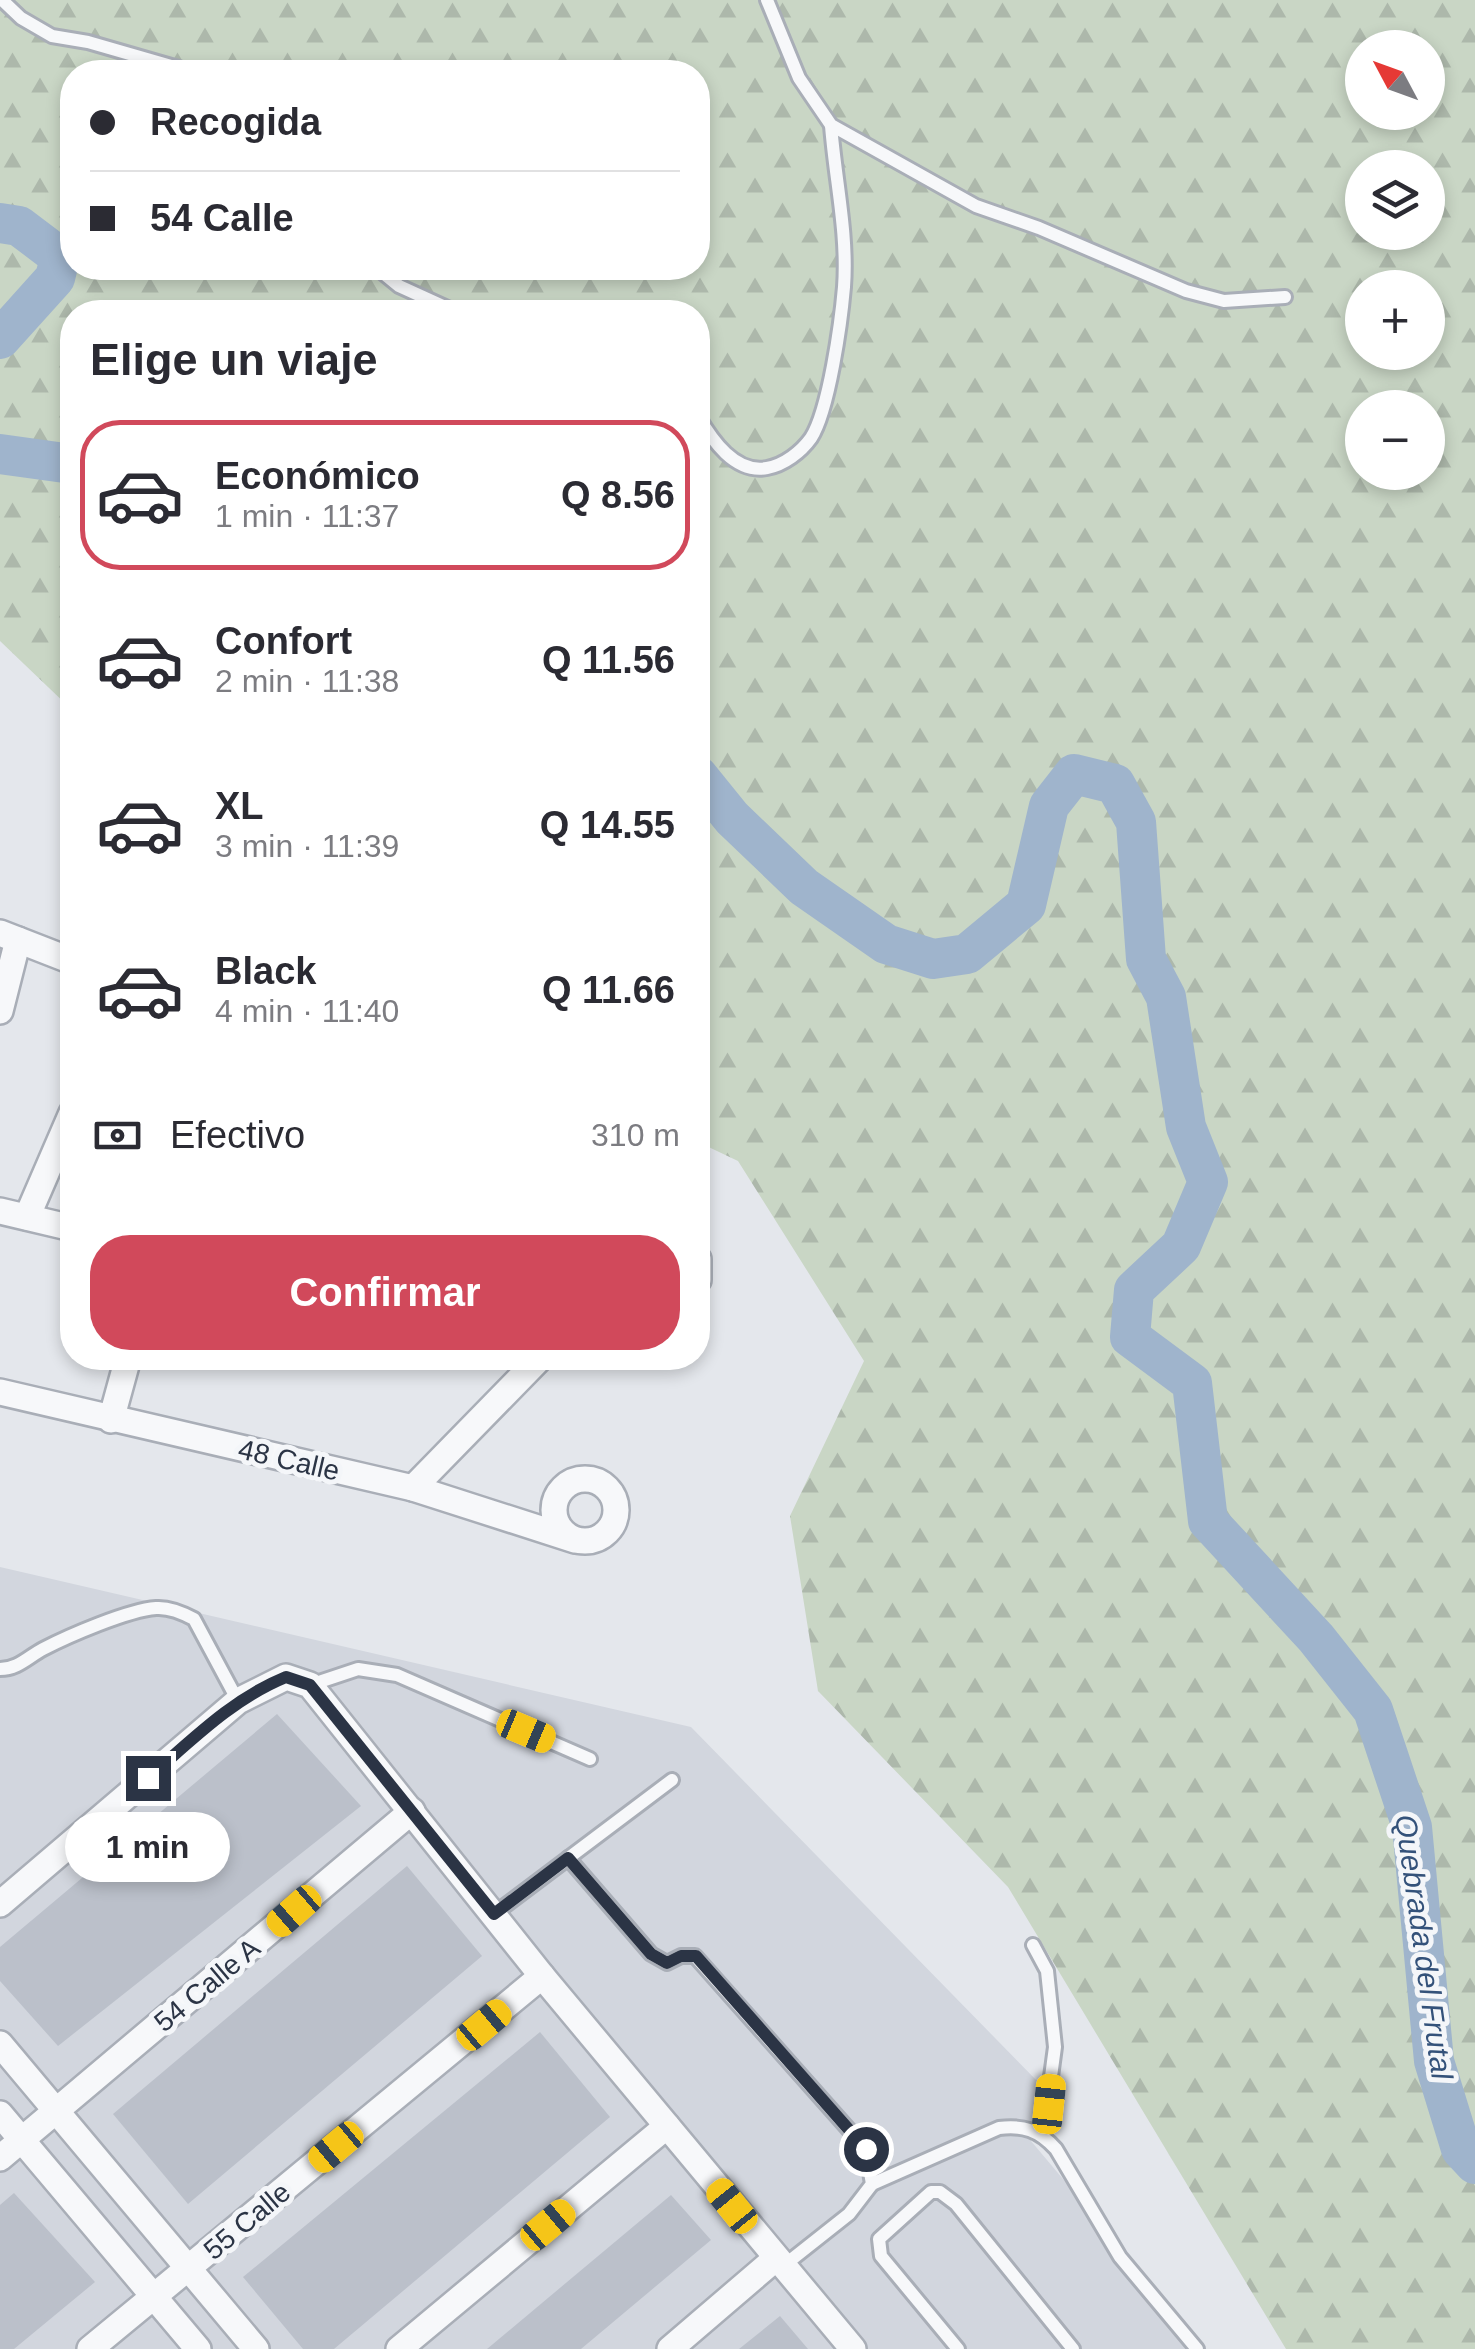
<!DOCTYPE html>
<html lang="es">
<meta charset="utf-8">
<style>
body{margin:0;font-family:Arial,sans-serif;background:#f2f2f3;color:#2b2b33;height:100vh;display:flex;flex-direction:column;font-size:38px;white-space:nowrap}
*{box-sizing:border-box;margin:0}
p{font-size:32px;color:#7c7c81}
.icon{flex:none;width:55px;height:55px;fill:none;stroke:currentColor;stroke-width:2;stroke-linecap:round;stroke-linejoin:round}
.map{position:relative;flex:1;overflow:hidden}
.sheet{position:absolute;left:60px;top:300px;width:650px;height:1070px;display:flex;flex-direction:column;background:#fff;border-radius:40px;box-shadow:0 5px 15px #0003}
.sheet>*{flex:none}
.guide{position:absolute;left:60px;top:60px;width:650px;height:220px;border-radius:40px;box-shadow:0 5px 15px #0003;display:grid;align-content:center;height:220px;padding:0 30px;background:#fff}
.needle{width:65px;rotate:311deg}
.fabs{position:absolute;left:1345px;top:30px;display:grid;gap:20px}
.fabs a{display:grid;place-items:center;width:100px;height:100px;border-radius:50%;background:#fff;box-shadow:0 5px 15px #0003;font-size:50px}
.end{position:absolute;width:45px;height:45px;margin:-22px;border:12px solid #2b3445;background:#fff;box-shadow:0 0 0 5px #fff}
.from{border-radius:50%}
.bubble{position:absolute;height:70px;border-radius:35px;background:#fff;box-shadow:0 5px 15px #0003;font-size:32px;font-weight:700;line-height:70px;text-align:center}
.car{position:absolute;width:30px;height:60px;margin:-30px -15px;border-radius:12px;box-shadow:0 0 8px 2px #0007;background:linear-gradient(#f5c518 24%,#345 0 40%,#f5c518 0 76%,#345 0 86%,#f5c518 0)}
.guide b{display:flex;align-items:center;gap:35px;height:95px;font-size:38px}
.guide b+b{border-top:2px solid #e1e1e2}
.guide i{width:25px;height:25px;background:#2b2b33}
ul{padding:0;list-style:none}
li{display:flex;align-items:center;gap:30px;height:150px;margin:0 20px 15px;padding:0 10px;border:5px solid transparent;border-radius:40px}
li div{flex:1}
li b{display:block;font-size:38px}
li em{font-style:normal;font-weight:700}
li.active{border-color:#d1495b}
li>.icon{width:90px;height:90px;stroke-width:1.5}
h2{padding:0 30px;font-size:45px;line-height:120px}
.pay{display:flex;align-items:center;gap:25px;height:110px;padding:0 30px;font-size:38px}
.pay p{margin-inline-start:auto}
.primary-button{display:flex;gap:20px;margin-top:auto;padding:20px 30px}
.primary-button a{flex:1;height:115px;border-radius:40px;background:#d1495b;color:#fff;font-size:40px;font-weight:700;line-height:115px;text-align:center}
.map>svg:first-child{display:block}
.built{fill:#d2d6de}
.forest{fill:url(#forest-firs);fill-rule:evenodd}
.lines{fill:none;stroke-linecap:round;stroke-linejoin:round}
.river{stroke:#9fb4cc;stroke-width:40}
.building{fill:#bbc0ca}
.service-casing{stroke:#a9aeb7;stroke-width:18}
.minor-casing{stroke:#a9aeb7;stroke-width:30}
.service{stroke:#f7f8fa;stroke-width:12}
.minor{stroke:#f7f8fa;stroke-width:25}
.route{stroke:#2b3445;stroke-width:12}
.labels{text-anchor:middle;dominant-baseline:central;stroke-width:10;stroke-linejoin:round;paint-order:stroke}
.street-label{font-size:28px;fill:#2b3445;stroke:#f4f6f9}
.water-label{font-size:30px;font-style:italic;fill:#34527a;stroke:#f4f6f9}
</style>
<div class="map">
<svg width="1475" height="2349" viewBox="0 0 1475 2349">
<defs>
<pattern id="forest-firs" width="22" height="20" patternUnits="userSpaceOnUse" patternTransform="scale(2.5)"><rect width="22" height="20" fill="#c9d6c5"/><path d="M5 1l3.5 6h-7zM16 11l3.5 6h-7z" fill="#adb8ab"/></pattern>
</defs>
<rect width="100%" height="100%" fill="#e4e7ec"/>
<path class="built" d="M0,1567l691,160 348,356 -8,58 175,208h-1206z"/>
<path class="forest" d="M0,0h1475v2349h-189l-278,-462 -190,-196 -28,-175 74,-155 -126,-200 -40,-19v-830h-626v398l-72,-69zM1362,48h66v64h-66zM72,72h626v196h-626zM1362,168h66v64h-66zM1362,288h66v64h-66zM1362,408h66v64h-66z"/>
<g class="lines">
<g class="river">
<path d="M0,223l19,3 41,31 -5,21 -55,61"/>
<path d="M0,454l72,10"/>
<path d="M698,776l34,42 72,69 82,57 47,15 34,-5 59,-49 23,-99 25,-32 41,10 21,38 10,137 20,38 20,130 22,55 -27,64 -47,44 -4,47 62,46 16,138 108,117 57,72 39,117 22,234 27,88 14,15"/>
</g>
</g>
<g class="building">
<path d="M277,1714l84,92 -303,240 -58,-65v-34z"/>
<path d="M407,1866l75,90 -294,248 -75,-90z"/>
<path d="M540,2032l70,85 -276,232h-31l-60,-72z"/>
<path d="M14,2193l81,89 -81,67h-14v-144z"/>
<path d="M671,2195l40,45 -130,109h-94z"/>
<path d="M780,2316l28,33h-69z"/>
</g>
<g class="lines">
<g class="service-casing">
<g id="service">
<path d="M2,0l19,18 31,18 36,6 104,30"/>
<path d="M767,0l32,78 32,47 145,81 63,22 147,63 38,10 61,-4"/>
<path d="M377,268l22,18 57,26"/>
<path d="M698,416c14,24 37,58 69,52 17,-3 34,-16 44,-30 18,-28 30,-116 33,-151 4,-54 -9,-108 -13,-162"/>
<path d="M0,1669c18,0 28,-12 43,-20 25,-13 85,-39 113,-41 13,-1 27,5 38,11l44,82"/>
<path d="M310,1685l48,-16 39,6 193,84"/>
<path d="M568,1858l83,96 16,9 14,-7h14l171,193 6,35 -23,30 -67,53"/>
<path d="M494,1914l178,-134"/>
<path d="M1033,1945l14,26 8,76 -12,89"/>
<path d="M872,2184l127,-56c24,-3 40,2 57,21l64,108 77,92"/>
<path d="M958,2349l-77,-93 -2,-17 52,-47h9l16,12 117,145"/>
</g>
</g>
<g class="minor-casing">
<g id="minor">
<path d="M0,933l72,28"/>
<path d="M0,1011l18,-71"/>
<path d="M0,1211l72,17"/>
<path d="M27,1217l45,-104"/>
<path d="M698,1259v21"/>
<path d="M0,1392l413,96 162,52"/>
<path d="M111,1420l17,-62"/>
<circle cx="585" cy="1510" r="31"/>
<path d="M413,1488l127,-130"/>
<path d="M0,1904l238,-203 48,-24 24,8 232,291 311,373"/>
<path d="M0,2044l256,305"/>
<path d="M0,2114l198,235"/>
<path d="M0,2158l412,-347"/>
<path d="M90,2349l452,-373"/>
<path d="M399,2349l268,-223"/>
<path d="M670,2349l105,-90"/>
</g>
</g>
<use href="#service" class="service"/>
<use href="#minor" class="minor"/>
</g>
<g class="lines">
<path class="route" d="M148,1778c44,-38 84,-79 138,-101l24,8 184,229 74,-56 83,96 16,9 14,-7h15l170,193"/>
</g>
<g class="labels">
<g class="street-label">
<text transform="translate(289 1460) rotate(13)">48 Calle</text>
<text transform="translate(207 1985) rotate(-40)">54 Calle A</text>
<text transform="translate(247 2221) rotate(-40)">55 Calle</text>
</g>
<g class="water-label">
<text transform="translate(1424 1947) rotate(82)">Quebrada del Frutal</text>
</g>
</g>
</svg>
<div class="fabs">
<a><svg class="needle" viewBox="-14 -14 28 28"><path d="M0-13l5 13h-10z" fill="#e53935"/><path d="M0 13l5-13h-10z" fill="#7c7c81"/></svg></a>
<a><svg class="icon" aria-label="layers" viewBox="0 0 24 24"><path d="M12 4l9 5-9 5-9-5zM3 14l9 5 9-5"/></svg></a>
<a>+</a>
<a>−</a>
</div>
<i class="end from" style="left:866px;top:2149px"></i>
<i class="end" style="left:148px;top:1778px"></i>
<div class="bubble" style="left:65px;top:1812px;width:165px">1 min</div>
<i class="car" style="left:526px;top:1731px;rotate:113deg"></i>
<i class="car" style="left:294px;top:1911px;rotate:229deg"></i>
<i class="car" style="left:484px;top:2025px;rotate:50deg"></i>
<i class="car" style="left:1049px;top:2104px;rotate:6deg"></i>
<i class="car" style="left:336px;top:2147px;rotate:230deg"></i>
<i class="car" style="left:732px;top:2206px;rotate:321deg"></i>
<i class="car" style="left:548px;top:2225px;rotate:50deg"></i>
<div class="guide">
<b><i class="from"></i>Recogida</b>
<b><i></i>54 Calle</b>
</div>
<section class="sheet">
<h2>Elige un viaje</h2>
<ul>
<li class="active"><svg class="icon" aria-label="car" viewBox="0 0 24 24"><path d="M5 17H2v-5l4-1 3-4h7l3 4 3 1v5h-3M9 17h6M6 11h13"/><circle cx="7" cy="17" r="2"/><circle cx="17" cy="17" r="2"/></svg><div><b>Económico</b><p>1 min · 11:37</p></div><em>Q 8.56</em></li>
<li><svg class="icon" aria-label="car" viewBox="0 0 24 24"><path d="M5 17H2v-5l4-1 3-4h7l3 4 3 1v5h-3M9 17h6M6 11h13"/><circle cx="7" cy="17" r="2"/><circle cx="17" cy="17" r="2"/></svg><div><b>Confort</b><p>2 min · 11:38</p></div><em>Q 11.56</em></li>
<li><svg class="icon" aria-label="car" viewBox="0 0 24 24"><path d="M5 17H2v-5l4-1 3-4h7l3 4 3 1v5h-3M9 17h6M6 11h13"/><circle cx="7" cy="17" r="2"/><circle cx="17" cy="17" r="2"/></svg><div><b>XL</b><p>3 min · 11:39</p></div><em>Q 14.55</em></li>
<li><svg class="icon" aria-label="car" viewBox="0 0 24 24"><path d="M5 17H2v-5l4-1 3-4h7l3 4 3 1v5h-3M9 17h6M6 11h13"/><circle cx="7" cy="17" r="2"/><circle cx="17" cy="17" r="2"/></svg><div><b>Black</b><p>4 min · 11:40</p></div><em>Q 11.66</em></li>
</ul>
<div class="pay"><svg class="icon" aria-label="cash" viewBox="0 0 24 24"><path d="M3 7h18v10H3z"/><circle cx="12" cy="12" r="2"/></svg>Efectivo<p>310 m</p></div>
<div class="primary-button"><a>Confirmar</a></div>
</section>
</div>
